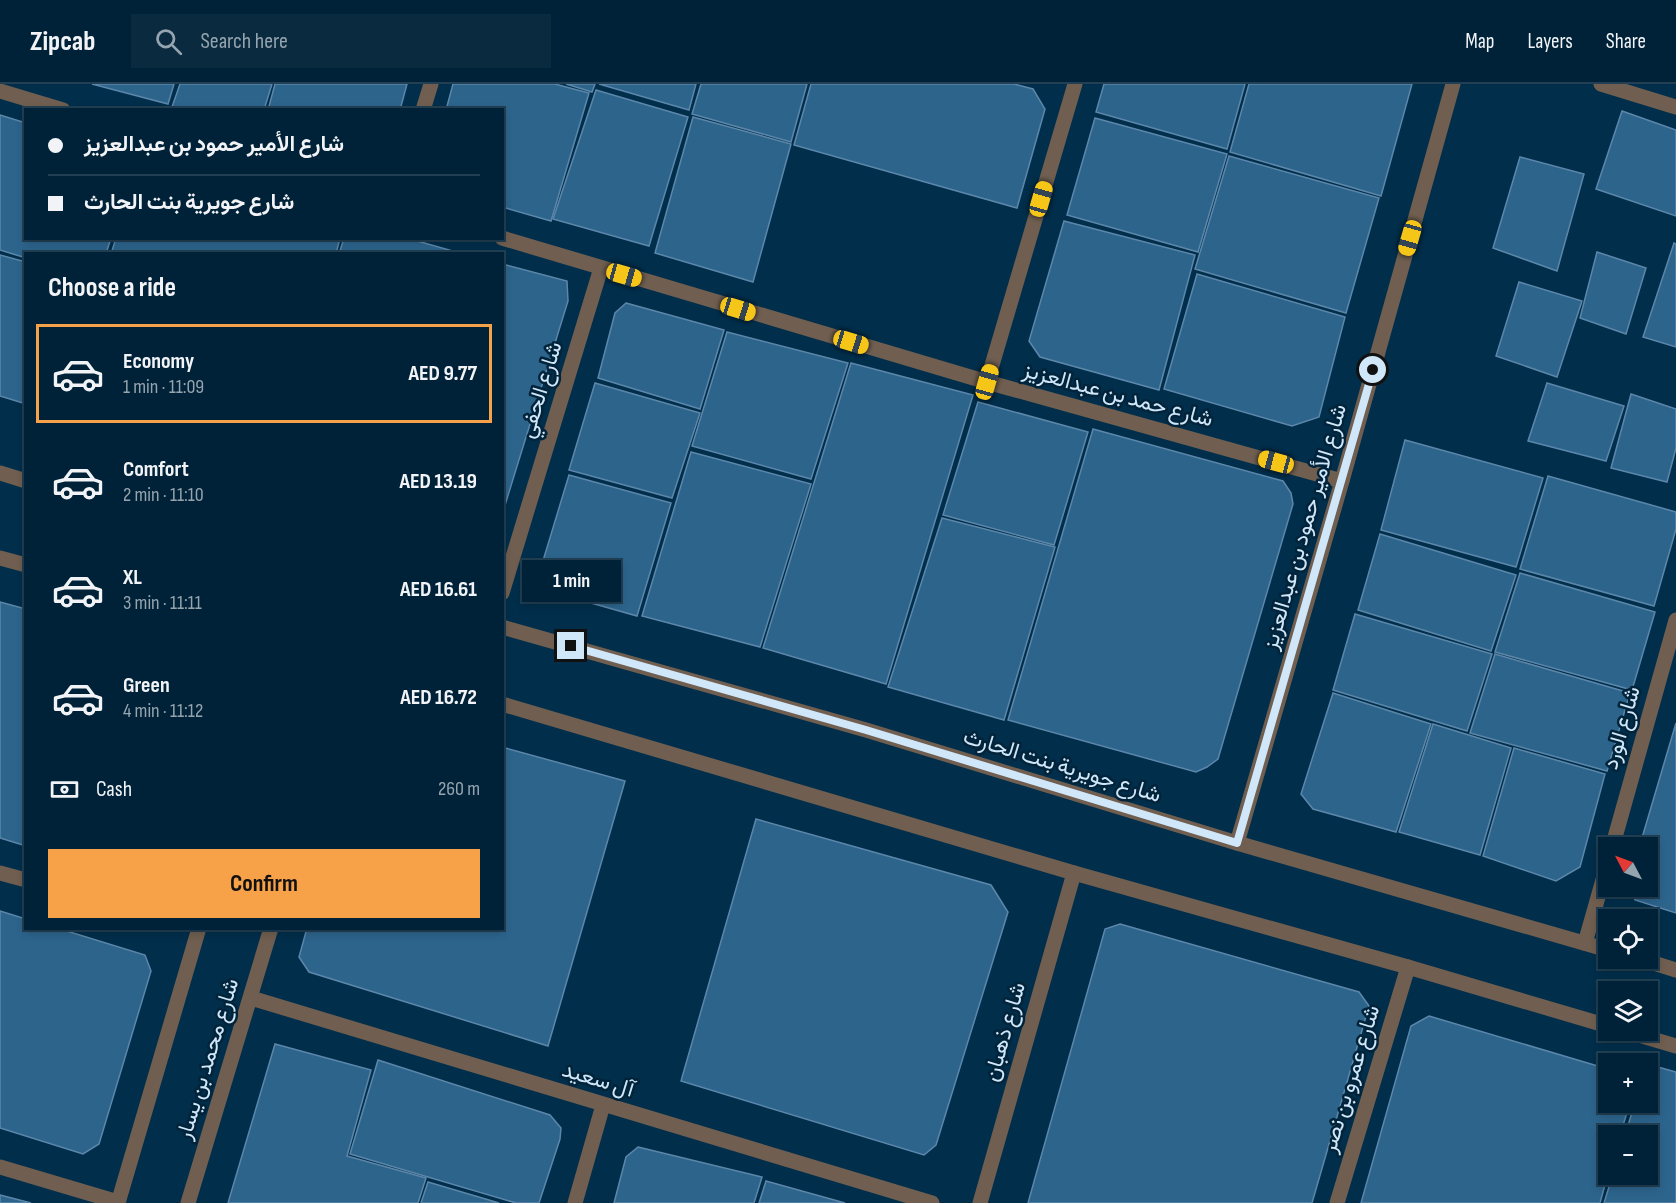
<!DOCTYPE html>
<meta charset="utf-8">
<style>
body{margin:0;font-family:"Sofia Sans Condensed",Vazirmatn,sans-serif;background:#0a2a40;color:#f1f3f6;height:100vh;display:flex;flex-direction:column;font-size:22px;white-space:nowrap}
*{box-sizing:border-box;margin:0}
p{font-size:20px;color:#95a4ae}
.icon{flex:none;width:33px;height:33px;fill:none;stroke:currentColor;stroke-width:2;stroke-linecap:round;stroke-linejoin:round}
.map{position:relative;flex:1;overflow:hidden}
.panel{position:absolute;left:24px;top:168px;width:480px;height:678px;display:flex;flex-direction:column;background:#002238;border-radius:0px;box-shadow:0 3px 9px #0003,0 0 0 2px #223f53}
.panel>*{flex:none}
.top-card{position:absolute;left:24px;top:24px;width:480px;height:132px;border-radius:0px;box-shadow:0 3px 9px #0003,0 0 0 2px #223f53;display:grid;align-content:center;height:132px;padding:0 24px;background:#002238}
.needle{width:39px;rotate:311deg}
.tools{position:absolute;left:1598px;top:753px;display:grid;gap:12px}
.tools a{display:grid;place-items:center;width:60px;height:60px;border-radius:0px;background:#002238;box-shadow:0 3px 9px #0003,0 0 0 2px #223f53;font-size:30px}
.end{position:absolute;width:27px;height:27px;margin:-14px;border:8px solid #d0e7fa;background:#111;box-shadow:0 0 0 3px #111}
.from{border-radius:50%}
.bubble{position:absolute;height:42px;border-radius:0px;background:#002238;box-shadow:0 3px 9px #0003,0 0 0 2px #223f53;font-size:20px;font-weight:700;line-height:42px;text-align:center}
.car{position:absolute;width:18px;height:36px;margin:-18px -9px;border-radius:8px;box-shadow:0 0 4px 2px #0007;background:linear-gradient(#f5c518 24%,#345 0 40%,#f5c518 0 76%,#345 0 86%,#f5c518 0)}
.top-card b{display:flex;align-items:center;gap:21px;height:57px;font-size:22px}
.top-card b+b{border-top:2px solid #223f53}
.top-card i{width:15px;height:15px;background:#f1f3f6}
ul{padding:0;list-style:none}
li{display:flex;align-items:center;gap:18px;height:99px;margin:0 12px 9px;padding:0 12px;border:3px solid transparent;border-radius:0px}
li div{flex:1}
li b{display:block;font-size:22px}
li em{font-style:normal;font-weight:700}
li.current{border-color:#f7a149}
li>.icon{width:54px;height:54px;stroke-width:1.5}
h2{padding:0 24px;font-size:27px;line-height:72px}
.pay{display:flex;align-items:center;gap:15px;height:66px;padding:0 24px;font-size:22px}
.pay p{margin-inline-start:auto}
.cta{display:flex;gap:12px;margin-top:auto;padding:12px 24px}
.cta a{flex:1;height:69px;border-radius:0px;background:#f7a149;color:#111;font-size:24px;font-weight:700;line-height:69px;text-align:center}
header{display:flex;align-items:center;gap:36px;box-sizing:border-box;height:84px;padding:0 30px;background:#002238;border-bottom:2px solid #223f53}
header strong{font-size:28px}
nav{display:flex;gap:33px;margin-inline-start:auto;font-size:21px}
.search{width:420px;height:54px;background:#0a2a40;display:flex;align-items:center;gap:15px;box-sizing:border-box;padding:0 21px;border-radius:0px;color:#95a4ae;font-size:22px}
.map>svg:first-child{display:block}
.building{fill:#2d648c;stroke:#5c87aa;stroke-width:1.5}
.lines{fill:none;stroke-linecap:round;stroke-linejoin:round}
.minor{stroke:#705f50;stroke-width:15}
.route{stroke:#d0e7fa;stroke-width:8}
.labels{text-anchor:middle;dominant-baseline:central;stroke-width:5;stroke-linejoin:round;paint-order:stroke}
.street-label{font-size:22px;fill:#d0e7fa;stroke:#02243a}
</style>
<header>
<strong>Zipcab</strong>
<div class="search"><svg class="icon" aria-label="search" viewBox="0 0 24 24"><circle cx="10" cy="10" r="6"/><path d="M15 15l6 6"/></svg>Search here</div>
<nav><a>Map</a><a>Layers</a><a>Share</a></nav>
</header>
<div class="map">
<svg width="1676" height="1119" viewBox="0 0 1676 1119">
<rect width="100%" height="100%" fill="#002e4b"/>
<g class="building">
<path d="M92,0h82l-6,20z"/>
<path d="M180,0h92l-8,26h-82l-10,-3z"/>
<path d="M275,0h132l-7,26h-132z"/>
<path d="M453,0h102l34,9 -38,128 -49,-14v-97h-56z"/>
<path d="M566,0h29l-3,8z"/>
<path d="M599,0h97l-7,26z"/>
<path d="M701,0h106l-16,58 -99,-28z"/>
<path d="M811,0h203l19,5 12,20 -28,99 -223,-63z"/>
<path d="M1104,0h141l-18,65 -131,-37z"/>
<path d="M1249,0h163l-31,112 -151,-44z"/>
<path d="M596,6l92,27 -39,129 -96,-27z"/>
<path d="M1622,27l54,19v86l-80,-27z"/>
<path d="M0,31l26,8v115h85l-5,16h-80v4l-26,-8z"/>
<path d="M693,33l98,27 -38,138 -98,-29z"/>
<path d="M1095,34l132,36 -29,98 -131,-37z"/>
<path d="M1229,72l150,42 -33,115 -151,-44z"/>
<path d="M1520,73l64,17 -27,97 -64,-23z"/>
<path d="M1064,137l131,34 -36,135 -119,-33 -11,-16z"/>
<path d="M116,154h224l-4,16h-225z"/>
<path d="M344,154h63l56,16h-124z"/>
<path d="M1674,159l2,1v103l-33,-10z"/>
<path d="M1597,168l49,16 -20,66 -46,-16z"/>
<path d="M0,171l26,7v142l-26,-8z"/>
<path d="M502,180l65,17 1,20 -66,214z"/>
<path d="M1197,190l148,43 -26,100 -27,9 -128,-37z"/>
<path d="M1519,198l63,19 -25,76 -61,-21z"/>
<path d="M626,219l98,27 -24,79 -102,-31 17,-65z"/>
<path d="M727,248l121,31 -37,116 -119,-33z"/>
<path d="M851,279l122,32 -87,289 -123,-36z"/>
<path d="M595,299l105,30 -28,85 -103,-28z"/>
<path d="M1547,299l77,23 -18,55 -78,-20z"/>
<path d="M1631,310l45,15v39l-9,34 -56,-14z"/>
<path d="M978,318l110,30 -34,113 -111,-30z"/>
<path d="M1093,345l190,52 8,12 2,11 -75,255 -11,8 -11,5 -188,-52z"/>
<path d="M1405,356l138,38 -27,89 -135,-37z"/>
<path d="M691,368l120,32 -51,163 -118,-31z"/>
<path d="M569,391l102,28 -34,113 -81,-23 -17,-19z"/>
<path d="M1548,392l128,36v17l-22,77 -134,-37z"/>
<path d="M942,434l113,29 -51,173 -116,-33z"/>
<path d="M1380,450l136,41 -25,76 -133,-41z"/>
<path d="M1520,489l135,39 -23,78 -137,-38z"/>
<path d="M0,518l26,7v237l-26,-8z"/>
<path d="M1355,530l137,40 -25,77 -134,-41z"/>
<path d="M1495,570l135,39 -23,78 -137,-38z"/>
<path d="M1333,609l98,31 -35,108 -83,-23 -12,-15z"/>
<path d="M1676,639v190l-41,-13 -6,-14h18v-38h-8z"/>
<path d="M1433,640l78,24 -31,107 -81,-23z"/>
<path d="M502,663l123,34 -77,265 -239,-74 -10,-15 8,-29h195z"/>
<path d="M1514,664l91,26 -25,93 -24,14 -73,-25z"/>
<path d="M756,735l235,66 17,27 -72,233 -12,10 -243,-74z"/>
<path d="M0,827l26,8v9h31l88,27 6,16 -52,173 -16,10 -83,-26z"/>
<path d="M1120,840l239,68 10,14 -57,197h-284l77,-274z"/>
<path d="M1429,932l179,53v33h22l-10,34h-12v38l-8,29h-239l50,-177z"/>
<path d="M275,960l96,26 -24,86 79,22 -8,25h-190z"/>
<path d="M378,976l172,55 11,13 -1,11 -21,64h-23l-166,-49z"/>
<path d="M1647,980l29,8v131h-72l9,-29h34v-38h-22l10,-34h12z"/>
<path d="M638,1063l124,30 -8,26h-140l12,-46z"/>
<path d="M766,1097l79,22h-86z"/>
<path d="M428,1098l71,21h-78z"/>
<path d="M0,1111l31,8h-31z"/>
</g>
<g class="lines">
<g class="minor">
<path d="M1601,0l75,23"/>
<path d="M0,7l63,19"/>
<path d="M423,26l8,-26"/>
<path d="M502,154l485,144 355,99"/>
<path d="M987,298l88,-298"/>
<path d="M0,389l26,8"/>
<path d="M0,474l26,7"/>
<path d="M502,509l99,-325"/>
<path d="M502,543l364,103 371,113 371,107"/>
<path d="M502,620l572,169 334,94 200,59"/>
<path d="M1237,759l105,-362 111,-397"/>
<path d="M1612,764l64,-228"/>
<path d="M0,789l26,7"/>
<path d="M1585,859l23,-81"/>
<path d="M1638,874l38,12"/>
<path d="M251,914l681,205"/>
<path d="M1622,946l54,16"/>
<path d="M0,1083l118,35"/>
<path d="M118,1119l81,-275"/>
<path d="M188,1119l83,-275"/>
<path d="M575,1119l28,-98"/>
<path d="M980,1119l94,-330"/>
<path d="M1337,1119l71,-236"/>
</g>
</g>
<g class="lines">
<path class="route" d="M571,562l295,84 371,113 136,-473"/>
</g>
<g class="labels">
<g class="street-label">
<text transform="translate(541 306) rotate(-73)">شارع الحفي</text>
<text transform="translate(1118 311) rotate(15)">شارع حمد بن عبدالعزيز</text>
<text transform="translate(1305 443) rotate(-74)">شارع الأمير حمود بن عبدالعزيز</text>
<text transform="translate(1622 644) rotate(-74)">شارع الورد</text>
<text transform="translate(1062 682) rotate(17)">شارع جويرية بنت الحارث</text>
<text transform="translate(1005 948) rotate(-74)">شارع ذهبان</text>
<text transform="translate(208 975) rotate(-73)">شارع محمد بن يسار</text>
<text transform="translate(1351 995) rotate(-73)">شارع عمرو بن نصر</text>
<text transform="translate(598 996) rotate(17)">آل سعيد</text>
</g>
</g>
</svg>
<div class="tools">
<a><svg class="needle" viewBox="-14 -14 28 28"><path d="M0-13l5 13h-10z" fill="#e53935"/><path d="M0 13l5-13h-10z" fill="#95a4ae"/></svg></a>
<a><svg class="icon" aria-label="locate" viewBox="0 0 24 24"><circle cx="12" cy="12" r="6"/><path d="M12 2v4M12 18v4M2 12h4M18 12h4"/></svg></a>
<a><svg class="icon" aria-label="layers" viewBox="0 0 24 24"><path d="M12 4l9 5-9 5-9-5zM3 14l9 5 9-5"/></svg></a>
<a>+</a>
<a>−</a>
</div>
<i class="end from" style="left:1373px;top:286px"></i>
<i class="end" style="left:571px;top:562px"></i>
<div class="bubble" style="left:522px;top:476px;width:99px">1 min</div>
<i class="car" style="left:1041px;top:115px;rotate:16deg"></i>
<i class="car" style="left:1410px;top:154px;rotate:196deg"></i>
<i class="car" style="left:624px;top:191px;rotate:106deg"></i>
<i class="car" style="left:738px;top:225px;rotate:107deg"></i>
<i class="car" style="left:851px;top:258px;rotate:107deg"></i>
<i class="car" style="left:987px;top:298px;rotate:16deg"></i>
<i class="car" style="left:1276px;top:378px;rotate:285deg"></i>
<div class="top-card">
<b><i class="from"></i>شارع الأمير حمود بن عبدالعزيز</b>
<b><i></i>شارع جويرية بنت الحارث</b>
</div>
<section class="panel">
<h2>Choose a ride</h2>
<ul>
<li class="current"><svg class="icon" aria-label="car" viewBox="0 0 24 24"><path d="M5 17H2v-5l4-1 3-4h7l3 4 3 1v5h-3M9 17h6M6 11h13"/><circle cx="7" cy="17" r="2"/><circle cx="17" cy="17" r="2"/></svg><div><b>Economy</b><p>1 min · 11:09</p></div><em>AED 9.77</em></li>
<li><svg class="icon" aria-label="car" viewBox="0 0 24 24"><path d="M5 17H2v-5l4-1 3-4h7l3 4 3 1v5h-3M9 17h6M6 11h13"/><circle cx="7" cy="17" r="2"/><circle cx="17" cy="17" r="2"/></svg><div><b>Comfort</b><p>2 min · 11:10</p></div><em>AED 13.19</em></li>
<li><svg class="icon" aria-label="car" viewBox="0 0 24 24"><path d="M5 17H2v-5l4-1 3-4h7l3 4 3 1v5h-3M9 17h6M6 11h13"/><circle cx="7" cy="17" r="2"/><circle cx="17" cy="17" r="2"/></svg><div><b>XL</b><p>3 min · 11:11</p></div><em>AED 16.61</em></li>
<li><svg class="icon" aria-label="car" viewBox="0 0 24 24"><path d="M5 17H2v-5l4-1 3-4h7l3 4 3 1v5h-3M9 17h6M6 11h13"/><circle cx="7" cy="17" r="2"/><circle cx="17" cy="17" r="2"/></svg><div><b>Green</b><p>4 min · 11:12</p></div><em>AED 16.72</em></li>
</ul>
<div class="pay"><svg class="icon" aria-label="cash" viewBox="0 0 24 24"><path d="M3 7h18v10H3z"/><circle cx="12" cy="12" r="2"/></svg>Cash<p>260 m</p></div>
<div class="cta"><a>Confirm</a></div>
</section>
</div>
